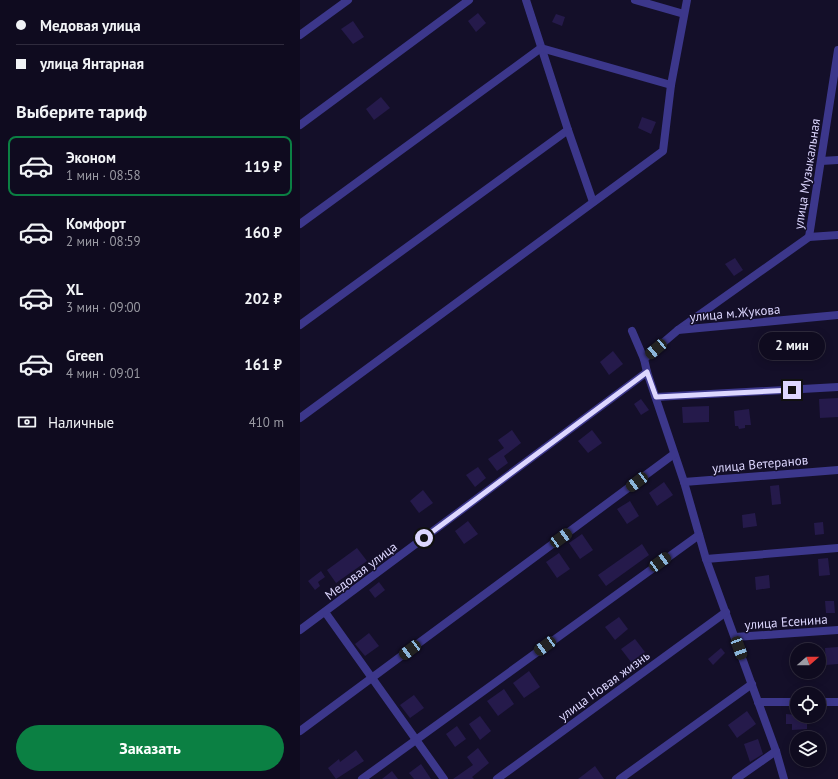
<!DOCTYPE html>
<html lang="ru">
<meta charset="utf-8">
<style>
body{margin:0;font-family:"PT Sans",sans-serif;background:#181428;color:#f1f3f6;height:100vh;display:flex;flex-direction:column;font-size:15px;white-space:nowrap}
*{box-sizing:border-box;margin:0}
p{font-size:13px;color:#9b9ba4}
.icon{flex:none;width:22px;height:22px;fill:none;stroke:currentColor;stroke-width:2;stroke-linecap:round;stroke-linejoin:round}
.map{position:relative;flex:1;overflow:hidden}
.side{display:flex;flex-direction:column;background:#0f0b1f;width:300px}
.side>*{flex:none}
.guide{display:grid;align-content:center;height:88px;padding:0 16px;background:#0f0b1f}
.needle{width:26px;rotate:70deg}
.buttons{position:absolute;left:490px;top:643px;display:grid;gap:8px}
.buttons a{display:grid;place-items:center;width:36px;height:36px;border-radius:50%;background:#0f0b1f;box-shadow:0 2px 10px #0003,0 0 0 1px #2f2b3d;font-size:20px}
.end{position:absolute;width:18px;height:18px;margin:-9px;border:5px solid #ddd7ff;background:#111;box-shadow:0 0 0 2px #111}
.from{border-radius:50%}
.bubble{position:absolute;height:28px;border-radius:14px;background:#0f0b1f;box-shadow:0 2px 10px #0003,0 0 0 1px #2f2b3d;font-size:13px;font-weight:800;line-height:28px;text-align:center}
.car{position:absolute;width:12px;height:24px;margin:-12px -6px;border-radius:5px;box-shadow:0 0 3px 1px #0007;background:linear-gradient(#222 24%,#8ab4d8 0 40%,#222 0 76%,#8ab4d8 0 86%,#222 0)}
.guide b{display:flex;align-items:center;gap:14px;height:38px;font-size:15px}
.guide b+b{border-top:1px solid #2f2b3d}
.guide i{width:10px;height:10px;background:#f1f3f6}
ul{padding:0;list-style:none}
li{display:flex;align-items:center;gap:12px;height:60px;margin:0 8px 6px;padding:0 8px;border:2px solid transparent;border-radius:8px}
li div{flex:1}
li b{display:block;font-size:15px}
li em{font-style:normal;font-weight:800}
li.on{border-color:#0b8043}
li>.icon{width:36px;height:36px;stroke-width:1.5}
h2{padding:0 16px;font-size:18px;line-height:48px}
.pay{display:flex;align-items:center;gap:10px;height:44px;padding:0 16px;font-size:15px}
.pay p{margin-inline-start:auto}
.button{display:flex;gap:8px;margin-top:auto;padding:8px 16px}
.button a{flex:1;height:46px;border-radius:24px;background:#0b8043;color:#fff;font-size:16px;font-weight:800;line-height:46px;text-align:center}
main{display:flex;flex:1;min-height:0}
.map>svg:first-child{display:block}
.building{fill:#251a4b}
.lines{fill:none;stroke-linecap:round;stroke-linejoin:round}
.minor{stroke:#3c378b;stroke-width:8}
.route{stroke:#ddd7ff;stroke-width:5}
.labels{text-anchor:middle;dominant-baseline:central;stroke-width:3;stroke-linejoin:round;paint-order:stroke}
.street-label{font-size:13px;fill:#ddd7ff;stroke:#140f29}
</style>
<main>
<section class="side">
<div class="guide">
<b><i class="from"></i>Медовая улица</b>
<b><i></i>улица Янтарная</b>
</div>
<h2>Выберите тариф</h2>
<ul>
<li class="on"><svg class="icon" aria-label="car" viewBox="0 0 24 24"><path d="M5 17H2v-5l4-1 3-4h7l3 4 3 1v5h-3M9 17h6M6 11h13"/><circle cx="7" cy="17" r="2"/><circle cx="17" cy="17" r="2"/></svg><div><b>Эконом</b><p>1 мин · 08:58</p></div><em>119 ₽</em></li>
<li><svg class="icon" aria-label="car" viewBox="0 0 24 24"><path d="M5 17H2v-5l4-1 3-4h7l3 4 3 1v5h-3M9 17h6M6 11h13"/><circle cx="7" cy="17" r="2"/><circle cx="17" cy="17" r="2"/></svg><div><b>Комфорт</b><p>2 мин · 08:59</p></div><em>160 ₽</em></li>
<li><svg class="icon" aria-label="car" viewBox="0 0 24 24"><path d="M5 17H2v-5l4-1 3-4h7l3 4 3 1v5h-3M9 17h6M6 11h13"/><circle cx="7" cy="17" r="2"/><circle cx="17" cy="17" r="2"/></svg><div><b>XL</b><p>3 мин · 09:00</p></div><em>202 ₽</em></li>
<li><svg class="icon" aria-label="car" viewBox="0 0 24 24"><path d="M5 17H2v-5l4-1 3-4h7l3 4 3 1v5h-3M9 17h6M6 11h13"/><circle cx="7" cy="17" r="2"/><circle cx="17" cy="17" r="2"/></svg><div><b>Green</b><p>4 мин · 09:01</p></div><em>161 ₽</em></li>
</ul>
<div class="pay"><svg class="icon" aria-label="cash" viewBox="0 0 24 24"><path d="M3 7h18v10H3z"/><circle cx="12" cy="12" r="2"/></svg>Наличные<p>410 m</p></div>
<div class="button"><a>Заказать</a></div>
</section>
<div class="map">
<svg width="538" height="779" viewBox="0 0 538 779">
<rect width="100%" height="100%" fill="#140f29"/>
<g class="building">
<path d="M178,13l8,10 -10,9 -8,-11z"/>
<path d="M256,14l9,3 -3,9 -10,-4z"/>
<path d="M53,21l11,16 -11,7 -12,-15z"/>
<path d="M81,97l9,11 -16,12 -8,-11z"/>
<path d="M342,117l14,5 -5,12 -13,-6z"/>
<path d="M435,258l8,12 -9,6 -9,-12z"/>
<path d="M313,351l10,13 -14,11 -9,-13z"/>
<path d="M538,398v19l-18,1 -1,-19z"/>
<path d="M341,399l8,11 -8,5 -7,-11z"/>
<path d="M409,406v16l-26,1 -1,-16z"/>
<path d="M449,409l2,16h-6v3l-6,1 -1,-3h-3l-1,-15z"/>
<path d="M212,430l9,13 -17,13 4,7 -11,8 -9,-12 16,-11 -6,-8z"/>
<path d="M292,430l10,13 -14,10 -10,-12z"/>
<path d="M178,467l8,11 -11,9 -9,-12z"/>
<path d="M364,482l9,13 -16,11 -8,-13z"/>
<path d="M479,485l2,19 -9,1 -2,-19z"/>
<path d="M123,490l10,13 -14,10 -9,-12z"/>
<path d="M330,501l9,15 -12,8 -10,-15z"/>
<path d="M455,513l2,13 -14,2 -1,-13z"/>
<path d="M168,521l10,13 -14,10 -9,-13z"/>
<path d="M523,522l1,12 -9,1 -1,-12z"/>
<path d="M282,534l11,16 -13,9 -11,-16z"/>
<path d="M342,544l7,11 -43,31 -8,-11z"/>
<path d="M57,548l10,13 -31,22 -9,-13z"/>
<path d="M259,553l11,16 -13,9 -11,-16z"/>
<path d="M528,558l2,17 -11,1 -1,-17z"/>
<path d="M21,571l4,6 -7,5 2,4 -5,4 -7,-9z"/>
<path d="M469,575l1,13 -14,2 -1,-13z"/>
<path d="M79,582l6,8 -10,8 -6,-8z"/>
<path d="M525,601h9l1,12h-9z"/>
<path d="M319,617l9,12 -13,11 -10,-13z"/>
<path d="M69,633l10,13 -14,10 -10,-12z"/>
<path d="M335,639l10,13 -14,10 -10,-13z"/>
<path d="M538,647v17l-12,1 -1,-17z"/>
<path d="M421,648l4,5 -12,12 -5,-6z"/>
<path d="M229,671l11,16 -16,11 -11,-15z"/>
<path d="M204,689l10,15 -16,12 -11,-15z"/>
<path d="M114,695l10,13 -14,10 -10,-13z"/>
<path d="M447,711l9,13 -19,14 -9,-13z"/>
<path d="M486,714l21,2v13l-15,1v-6h-6z"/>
<path d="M180,716l11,15 -11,9 -11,-16z"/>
<path d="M157,726l9,13 -11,8 -9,-13z"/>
<path d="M458,739l5,15 -13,8 -6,-18z"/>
<path d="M178,748l11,15 -17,14 2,2h-21l20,-14 -6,-8z"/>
<path d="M56,750l8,11 -28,18 -8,-11 11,-9 1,3z"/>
<path d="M121,764l10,15h-17l-5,-6z"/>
<path d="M295,766l9,13h-26z"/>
<path d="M92,771l6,8h-16z"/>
</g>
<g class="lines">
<g class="minor">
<path d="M226,0l42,130"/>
<path d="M335,0l49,14"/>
<path d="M0,35l48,-35"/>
<path d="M0,125l169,-125"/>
<path d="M521,161l17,-1"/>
<path d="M0,224l241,-176 130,37"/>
<path d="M509,237l29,-2"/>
<path d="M0,325l268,-195 25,72"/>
<path d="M378,330l131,-93 29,-187"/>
<path d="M332,331l12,28 3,13 37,110 22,77 70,192 8,28"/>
<path d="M344,359l34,-29 160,-15"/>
<path d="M356,397l182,-10"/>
<path d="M0,418l363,-267 8,-66 16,-85"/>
<path d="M384,482l154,-12"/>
<path d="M406,559l132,-11"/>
<path d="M25,612l119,167"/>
<path d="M0,630l347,-258"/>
<path d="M435,637l103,-7"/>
<path d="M458,702h39"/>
<path d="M519,702h19"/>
<path d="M0,731l374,-277"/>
<path d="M62,779l337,-244"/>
<path d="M197,779l229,-167"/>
<path d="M320,779l132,-95"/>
<path d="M436,779l40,-28"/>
</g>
</g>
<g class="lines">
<path class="route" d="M124,538l223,-166 9,25 136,-7"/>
</g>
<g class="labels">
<g class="street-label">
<text transform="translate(507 174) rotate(-81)">улица Музыкальная</text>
<text transform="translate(435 313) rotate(-5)">улица м.Жукова</text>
<text transform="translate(460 464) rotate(-5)">улица Ветеранов</text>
<text transform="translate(61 571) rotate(-37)">Медовая улица</text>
<text transform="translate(486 622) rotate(-4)">улица Есенина</text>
<text transform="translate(304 686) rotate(-36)">улица Новая жизнь</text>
</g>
</g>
</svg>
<div class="buttons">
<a><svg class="needle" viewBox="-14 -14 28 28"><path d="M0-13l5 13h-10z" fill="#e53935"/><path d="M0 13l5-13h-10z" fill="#9b9ba4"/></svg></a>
<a><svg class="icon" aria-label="locate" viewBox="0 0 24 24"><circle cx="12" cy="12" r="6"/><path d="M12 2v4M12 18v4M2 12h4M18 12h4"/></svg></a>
<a><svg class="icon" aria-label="layers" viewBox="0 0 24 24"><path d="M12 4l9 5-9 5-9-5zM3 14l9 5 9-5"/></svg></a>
</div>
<i class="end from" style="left:124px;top:538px"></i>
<i class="end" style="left:492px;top:390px"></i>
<div class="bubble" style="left:459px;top:332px;width:66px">2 мин</div>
<i class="car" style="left:356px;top:349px;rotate:230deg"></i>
<i class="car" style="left:337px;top:482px;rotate:233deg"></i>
<i class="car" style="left:261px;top:538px;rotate:54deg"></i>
<i class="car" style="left:360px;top:562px;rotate:54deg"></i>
<i class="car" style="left:245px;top:646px;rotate:234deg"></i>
<i class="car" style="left:439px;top:648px;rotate:160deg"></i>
<i class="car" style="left:110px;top:650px;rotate:233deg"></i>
</div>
</main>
